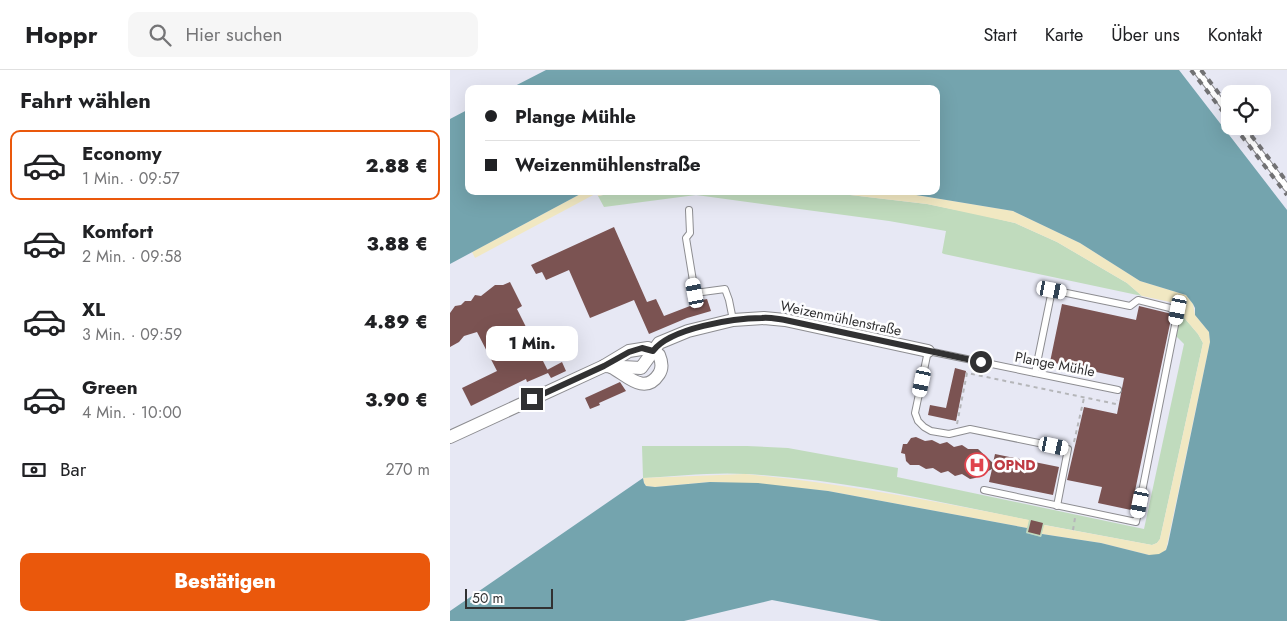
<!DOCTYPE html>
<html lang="de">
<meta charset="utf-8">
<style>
body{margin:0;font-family:Jost,sans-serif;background:#f6f6f6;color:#202124;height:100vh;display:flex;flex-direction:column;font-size:19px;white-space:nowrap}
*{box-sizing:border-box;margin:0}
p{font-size:16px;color:#757577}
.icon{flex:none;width:28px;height:28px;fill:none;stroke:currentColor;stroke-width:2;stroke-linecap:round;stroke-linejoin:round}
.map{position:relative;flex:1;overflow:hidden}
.details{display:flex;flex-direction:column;background:#fff;width:450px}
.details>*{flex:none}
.guide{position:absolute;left:15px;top:15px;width:475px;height:110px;border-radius:10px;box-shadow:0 5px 20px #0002;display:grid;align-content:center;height:110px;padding:0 20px;background:#fff}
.buttons{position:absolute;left:771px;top:15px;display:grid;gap:10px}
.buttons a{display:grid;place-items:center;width:50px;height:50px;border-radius:10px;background:#fff;box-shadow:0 5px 20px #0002;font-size:25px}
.scale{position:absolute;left:15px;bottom:12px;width:88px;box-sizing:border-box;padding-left:5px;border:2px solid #313132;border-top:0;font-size:14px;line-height:18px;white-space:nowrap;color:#313132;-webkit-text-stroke:4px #fefeff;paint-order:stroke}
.end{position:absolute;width:22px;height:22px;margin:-11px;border:6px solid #313132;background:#fff;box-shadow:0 0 0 2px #fff}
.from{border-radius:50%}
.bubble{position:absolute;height:35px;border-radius:10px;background:#fff;box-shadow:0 5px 20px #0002;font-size:16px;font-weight:800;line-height:35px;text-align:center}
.car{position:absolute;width:15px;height:30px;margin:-15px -8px;border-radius:6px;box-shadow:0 0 4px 1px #0007;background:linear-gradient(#fff 24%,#345 0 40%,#fff 0 76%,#345 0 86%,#fff 0)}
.guide b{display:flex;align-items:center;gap:18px;height:48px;font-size:19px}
.guide b+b{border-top:1px solid #e0e0e0}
.guide i{width:12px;height:12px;background:#202124}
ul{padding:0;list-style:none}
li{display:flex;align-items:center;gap:15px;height:70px;margin:0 10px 8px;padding:0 10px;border:2px solid transparent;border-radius:10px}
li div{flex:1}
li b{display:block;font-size:19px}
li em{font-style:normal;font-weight:800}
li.current{border-color:#ea580c}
li>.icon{width:45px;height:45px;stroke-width:1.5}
h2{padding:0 20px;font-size:22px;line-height:60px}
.pay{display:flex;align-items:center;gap:12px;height:55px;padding:0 20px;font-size:19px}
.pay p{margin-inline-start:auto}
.primary-button{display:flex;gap:10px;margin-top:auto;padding:10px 20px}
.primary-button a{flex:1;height:58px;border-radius:10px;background:#ea580c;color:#fff;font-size:20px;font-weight:800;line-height:58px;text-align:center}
header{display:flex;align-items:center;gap:30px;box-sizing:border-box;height:70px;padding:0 25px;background:#fff;border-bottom:1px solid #e0e0e0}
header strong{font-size:24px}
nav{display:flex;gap:28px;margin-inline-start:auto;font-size:18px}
.search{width:350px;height:45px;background:#f6f6f6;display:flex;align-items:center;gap:12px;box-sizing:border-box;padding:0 18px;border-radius:10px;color:#757577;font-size:19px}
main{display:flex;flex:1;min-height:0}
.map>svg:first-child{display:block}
.built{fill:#e7e8f4;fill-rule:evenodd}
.green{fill:#c0dbbd}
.sand{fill:#f1e8c2}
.water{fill:#74a4ae}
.building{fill:#7b5352}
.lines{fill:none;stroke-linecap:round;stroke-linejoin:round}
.lane-casing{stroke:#8d8d91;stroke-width:8}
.street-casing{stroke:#8d8d91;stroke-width:14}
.path{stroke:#b5b6b9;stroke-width:2;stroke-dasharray:4 4;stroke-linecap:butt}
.lane{stroke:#fff;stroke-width:6}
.street{stroke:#fff;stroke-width:12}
.rail{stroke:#727274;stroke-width:4;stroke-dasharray:6 6;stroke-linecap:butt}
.route{stroke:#313132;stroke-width:6}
.labels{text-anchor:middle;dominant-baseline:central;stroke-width:5;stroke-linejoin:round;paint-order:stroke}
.street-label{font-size:14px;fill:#313132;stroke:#fefeff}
.health-label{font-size:14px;font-weight:bold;fill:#be3a42;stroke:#fefeff;text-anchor:start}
</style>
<header>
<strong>Hoppr</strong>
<div class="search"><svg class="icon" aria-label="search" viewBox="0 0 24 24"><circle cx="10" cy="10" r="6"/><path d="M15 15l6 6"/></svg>Hier suchen</div>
<nav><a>Start</a><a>Karte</a><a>Über uns</a><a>Kontakt</a></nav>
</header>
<main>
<section class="details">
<h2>Fahrt wählen</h2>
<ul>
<li class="current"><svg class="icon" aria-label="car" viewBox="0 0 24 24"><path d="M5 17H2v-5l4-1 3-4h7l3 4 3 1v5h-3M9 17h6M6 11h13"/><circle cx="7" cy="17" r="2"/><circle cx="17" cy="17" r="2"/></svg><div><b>Economy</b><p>1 Min. · 09:57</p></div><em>2.88 €</em></li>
<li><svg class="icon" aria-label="car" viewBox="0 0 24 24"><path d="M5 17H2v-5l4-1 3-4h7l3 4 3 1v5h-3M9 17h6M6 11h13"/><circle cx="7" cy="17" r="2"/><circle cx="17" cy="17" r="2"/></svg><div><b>Komfort</b><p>2 Min. · 09:58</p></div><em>3.88 €</em></li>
<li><svg class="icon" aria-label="car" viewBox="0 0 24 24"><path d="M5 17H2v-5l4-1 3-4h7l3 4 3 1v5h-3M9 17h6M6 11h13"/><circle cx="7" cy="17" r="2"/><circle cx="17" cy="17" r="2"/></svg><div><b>XL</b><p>3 Min. · 09:59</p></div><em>4.89 €</em></li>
<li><svg class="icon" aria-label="car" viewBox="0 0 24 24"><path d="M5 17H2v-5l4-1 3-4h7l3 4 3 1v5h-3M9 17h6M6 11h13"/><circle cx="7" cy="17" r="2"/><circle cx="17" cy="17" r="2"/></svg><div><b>Green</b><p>4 Min. · 10:00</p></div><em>3.90 €</em></li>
</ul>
<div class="pay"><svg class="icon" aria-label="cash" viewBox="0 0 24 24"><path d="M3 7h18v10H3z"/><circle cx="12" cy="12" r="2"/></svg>Bar<p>270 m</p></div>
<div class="primary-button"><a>Bestätigen</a></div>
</section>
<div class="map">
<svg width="837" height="551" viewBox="0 0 837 551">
<rect width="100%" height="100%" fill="#f0f1f5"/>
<path class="built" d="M0,0h837v509l-79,42h-758zM19,19h467v102h-467zM780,24h32v32h-32z"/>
<g class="green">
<path d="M174,121h192l111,13 50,10 38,9 42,19 70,41 15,13 -198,-42 -2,-1 4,-22 -57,-10 -193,-26 -92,12 -6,-11z"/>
<path d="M731,244l17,20 5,9 -43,196 -3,4 -5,2 -107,-20 -4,12 -15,-4 2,-13c-93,-19 -187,-41 -282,-46 -32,-2 -70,2 -103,4l-1,-32h105l41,2 110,20 -1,9 247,52 40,-185 -8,-8z"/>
</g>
<g class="sand">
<path d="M136,121h38l-26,5 -1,-3 -122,65 -3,-6z"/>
<path d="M366,121h76l121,20 67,32 60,38 46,14 7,9 2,11 14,17 1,10 -44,208 -7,5h-10l-48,-12 -59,-9 2,-9 108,20 5,-2 3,-4 43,-196 -5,-9 -17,-20 1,-7 -12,-5 -28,-6 -15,-13 -70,-41 -42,-19 -88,-19z"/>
<path d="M295,404c96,9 189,27 284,46l-2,8 -199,-37 -70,-7 -48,-2 -55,5 -9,-1 -2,-3 -1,-5z"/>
</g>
<g class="water">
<path d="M96,0h633l108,140v411h-406l-109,-21 -88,21h-234v-10l193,-133 1,5 2,3 9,1 55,-5 48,1 70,8 199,37 -1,5 15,4 1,-3 59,9 48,12 10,-1 7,-4 2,-6 42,-202 -1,-10 -14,-17v-7l-2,-4 -7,-9 -46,-14 -60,-38 -67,-32 -121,-20h44v-102h-427z"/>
<path d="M19,39v82h117l-136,73v-145z"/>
</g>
<g class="building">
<path d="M164,157l33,75 9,-3 8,17 26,-10 -1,-3 18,-4 4,12 -24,7 -38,16 -15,-34 -44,18 -21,-48 -23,10 -4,-8 -6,2 -5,-9z"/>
<path d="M60,212l12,24 -5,3 31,62 -1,-1 15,-8 4,9 -15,7 -3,-5 -21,9 -1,-3 -55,27 -9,-18 35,-17 -20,-39 -13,4 -5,6 -9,5v-34l5,-7 6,-1 4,-4h6l4,-6 6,1 14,-11h8z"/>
<path d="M612,234l74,16 3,-14 33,8 -41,196 -33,-7 4,-16 -35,-7 17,-73 33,7 7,-36 -74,-16z"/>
<path d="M505,298l11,3 -10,50 -28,-6 2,-10 16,3z"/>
<path d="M170,312l6,9 -27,12 1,2 -10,4 -5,-11z"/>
<path d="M466,367l9,4 7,-1 8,4 7,-2 7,5 8,-2 6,4h10l15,14 2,-9 64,13 -6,28 -64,-13 3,-13 -17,9 -5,1 -8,-5 -7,2 -7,-5 -7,2 -8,-5 -7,1 -7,-4h-9l-4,-4 -1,-7 -4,-1 2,-9h4l4,-6z"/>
<path d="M581,450l12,3 -3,12 -12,-3z"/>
</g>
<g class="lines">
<g class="lane-casing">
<g id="lane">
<path d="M746,0l34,44"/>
<path d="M789,56l48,62"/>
<path d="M239,140l1,23 -4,5 9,55 30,-4 4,11 4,20"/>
<path d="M534,420l152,32 42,-212 -40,-10 -8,6 -78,-16 -17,83"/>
<path d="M607,436l11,-57 -98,-20 -21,5 -18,-3 -7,-4 -6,-6 -3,-8 13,-62 190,39"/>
</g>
</g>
<g class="street-casing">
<g id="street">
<path d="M154,296l37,2 18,-25 29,-12 45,-11 31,-2 21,2 143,31"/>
<path d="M0,367l154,-71 25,-15 19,-3 11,7c3,7 4,13 0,19 -15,23 -34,-1 -48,-7"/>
</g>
</g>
<g class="path">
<path d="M507,354l10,-51 149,31 1,-4"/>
<path d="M624,372l10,-44"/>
<path d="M623,460l2,-12"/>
</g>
<use href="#lane" class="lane"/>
<use href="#street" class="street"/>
<g class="rail">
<path d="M741,0l39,51"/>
<path d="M751,0l29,38"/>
<path d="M784,56l53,69"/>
<path d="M794,56l43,56"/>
</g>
</g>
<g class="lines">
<path class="route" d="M82,329l72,-33 25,-14 13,-4 11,3c17,-23 81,-33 109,-33 7,-1 15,1 23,2l196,42"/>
</g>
<defs>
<g id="hospital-ring" transform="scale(1.25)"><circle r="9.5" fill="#fefeff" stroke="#e0444e" stroke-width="1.5"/><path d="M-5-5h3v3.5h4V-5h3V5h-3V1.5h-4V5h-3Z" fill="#e0444e"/></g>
</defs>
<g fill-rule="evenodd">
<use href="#hospital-ring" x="527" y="395"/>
</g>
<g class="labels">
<g class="street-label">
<text transform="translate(391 248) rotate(12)">Weizenmühlenstraße</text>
<text transform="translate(605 294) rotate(11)">Plange Mühle</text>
</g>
<g class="health-label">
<text x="544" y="395">OPND</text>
</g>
</g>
</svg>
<div class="buttons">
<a><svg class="icon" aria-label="locate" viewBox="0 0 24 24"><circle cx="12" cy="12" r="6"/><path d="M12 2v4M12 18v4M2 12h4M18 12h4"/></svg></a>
</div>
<div class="scale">50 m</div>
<i class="end from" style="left:531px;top:292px"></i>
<i class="end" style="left:82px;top:329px"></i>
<div class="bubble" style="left:36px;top:256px;width:92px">1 Min.</div>
<i class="car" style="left:602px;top:220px;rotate:101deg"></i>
<i class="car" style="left:245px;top:223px;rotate:349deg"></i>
<i class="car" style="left:728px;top:240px;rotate:191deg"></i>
<i class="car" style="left:472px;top:312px;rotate:192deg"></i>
<i class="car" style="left:604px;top:376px;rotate:102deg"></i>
<i class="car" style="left:690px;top:433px;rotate:191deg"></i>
<div class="guide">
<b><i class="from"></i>Plange Mühle</b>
<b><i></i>Weizenmühlenstraße</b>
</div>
</div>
</main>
